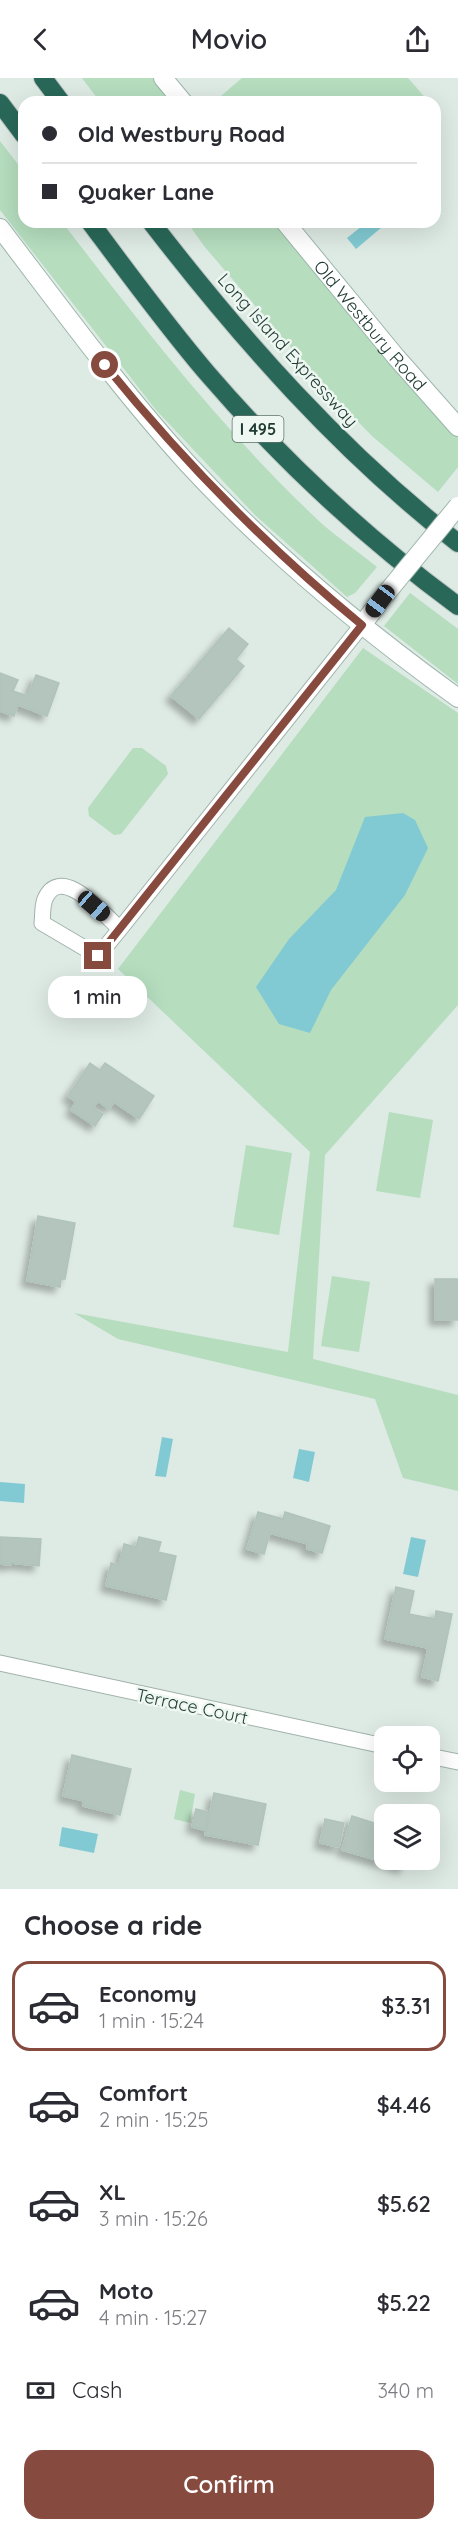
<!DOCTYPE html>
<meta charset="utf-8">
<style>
body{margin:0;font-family:Quicksand,sans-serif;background:#f7f7f7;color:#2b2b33;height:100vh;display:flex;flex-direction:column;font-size:22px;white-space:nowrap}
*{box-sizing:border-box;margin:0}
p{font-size:20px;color:#7c7c81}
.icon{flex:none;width:33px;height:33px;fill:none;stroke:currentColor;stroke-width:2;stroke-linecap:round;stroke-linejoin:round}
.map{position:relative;height:1811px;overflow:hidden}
.details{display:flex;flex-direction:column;background:#fff;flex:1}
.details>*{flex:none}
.guide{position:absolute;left:18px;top:18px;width:423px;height:132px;border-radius:18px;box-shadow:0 6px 24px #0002;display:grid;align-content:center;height:132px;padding:0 24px;background:#fff}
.buttons{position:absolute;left:374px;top:1648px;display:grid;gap:12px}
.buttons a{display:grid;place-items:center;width:66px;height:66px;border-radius:12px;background:#fff;box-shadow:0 6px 24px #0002;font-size:30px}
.end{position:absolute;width:27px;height:27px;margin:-14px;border:8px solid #874a3f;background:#fff;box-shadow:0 0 0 3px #fff}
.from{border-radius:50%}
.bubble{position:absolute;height:42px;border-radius:18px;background:#fff;box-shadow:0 6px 24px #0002;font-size:20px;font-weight:600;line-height:42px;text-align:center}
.car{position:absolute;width:18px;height:36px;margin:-18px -9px;border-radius:8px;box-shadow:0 0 4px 2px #0007;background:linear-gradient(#222 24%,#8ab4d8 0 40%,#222 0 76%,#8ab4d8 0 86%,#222 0)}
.guide b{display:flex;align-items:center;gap:21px;height:57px;font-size:22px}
.guide b+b{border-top:2px solid #e1e1e2}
.guide i{width:15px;height:15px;background:#2b2b33}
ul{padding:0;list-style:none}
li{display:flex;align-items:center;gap:18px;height:90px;margin:0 12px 9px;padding:0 12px;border:3px solid transparent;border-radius:18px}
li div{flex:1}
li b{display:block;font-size:22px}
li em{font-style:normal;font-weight:600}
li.current{border-color:#874a3f}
li>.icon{width:54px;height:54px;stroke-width:1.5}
h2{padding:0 24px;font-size:27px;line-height:72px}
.pay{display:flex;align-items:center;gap:15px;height:66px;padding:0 24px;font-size:22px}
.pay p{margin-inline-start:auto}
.primary-button{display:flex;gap:12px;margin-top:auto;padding:12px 24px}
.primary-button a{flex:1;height:69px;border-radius:18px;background:#874a3f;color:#fff;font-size:24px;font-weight:600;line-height:69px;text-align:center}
header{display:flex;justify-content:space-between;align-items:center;height:78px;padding:0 24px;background:#fff;font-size:27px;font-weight:600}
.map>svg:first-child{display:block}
.green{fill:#b5ddbe}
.water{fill:#82cad3}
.building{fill:#b3c5bd;stroke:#b0c4bb;stroke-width:1.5;filter:url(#shadow)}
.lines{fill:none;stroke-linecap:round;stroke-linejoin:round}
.street-casing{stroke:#a1b2ab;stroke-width:17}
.secondary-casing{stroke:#9cb6ac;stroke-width:20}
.highway-casing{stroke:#bcc4c2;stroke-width:20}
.street{stroke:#fff;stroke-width:15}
.secondary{stroke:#fff;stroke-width:18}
.highway{stroke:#296858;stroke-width:18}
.secondary-bridge-casing{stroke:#9cb6ac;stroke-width:20;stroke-linecap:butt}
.secondary-bridge{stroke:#fff;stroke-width:18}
.route{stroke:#874a3f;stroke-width:8}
.labels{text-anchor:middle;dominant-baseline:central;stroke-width:5;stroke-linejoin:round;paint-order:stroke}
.shield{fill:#eef7f2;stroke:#5d736c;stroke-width:1.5}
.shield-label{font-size:16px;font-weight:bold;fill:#1f3a32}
.street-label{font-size:18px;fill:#1f3a32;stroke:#eef7f2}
</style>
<header><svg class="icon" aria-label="back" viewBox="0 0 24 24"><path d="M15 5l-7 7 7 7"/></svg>Movio<svg class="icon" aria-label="share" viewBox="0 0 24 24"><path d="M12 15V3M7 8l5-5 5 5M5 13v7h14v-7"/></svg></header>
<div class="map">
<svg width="458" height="1811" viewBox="0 0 458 1811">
<defs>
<filter id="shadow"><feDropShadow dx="-5.5" dy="5.5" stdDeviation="3" flood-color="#0004"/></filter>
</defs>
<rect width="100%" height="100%" fill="#deeae4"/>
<g class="green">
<path d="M82,0h71l21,24h-74z"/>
<path d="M242,0h166l21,24h-215z"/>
<path d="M0,63l24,31v50h38c81,105 161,209 258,300 18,16 39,30 57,45l-22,26 -8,4 -92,-82 -99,-105 -156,-200z"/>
<path d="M187,144h86l67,80 118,133v32l-20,25 -66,-56 -43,-44 -125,-146z"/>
<path d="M410,515l48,36v55l-74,-58z"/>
<path d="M363,570l95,65v292l-133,150 -12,204 145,36v96l-55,-13 -28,-79 -257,-60 -44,-26 214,39 22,-200 -192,-183z"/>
<path d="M133,670h9l24,18 2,8 -47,60 -7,1 -25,-19 -1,-8z"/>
<path d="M389,1034l44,8 -13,78 -44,-7z"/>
<path d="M246,1067l46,8 -13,82 -46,-8z"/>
<path d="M332,1198l38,6 -11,70 -38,-6z"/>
<path d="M180,1712l15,4 -5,29 -16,-4z"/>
</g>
<g class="water">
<path d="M367,144h21l-32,27 -9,-11z"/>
<path d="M403,735l12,7 13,28 -23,47 -74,95 -21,43 -31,-9 -23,-37 33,-48 47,-49 29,-73z"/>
<path d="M162,1359l11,2 -7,38 -11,-1z"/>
<path d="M299,1371l16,3 -6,30 -16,-4z"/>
<path d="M0,1404l25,2 -1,19 -24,-2z"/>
<path d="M411,1459l15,3 -8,37 -15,-3z"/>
<path d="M62,1749l36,7 -4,19 -35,-7z"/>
</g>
<g class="building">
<path d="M229,550l19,16 -12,15 8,7 -45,53 -28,-23z"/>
<path d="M0,595l18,7 -5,11 15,5 8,-21 23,8 -12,33 -29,-11 -4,11 -14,-5z"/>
<path d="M90,985l10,7 5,-7 49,33 -15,23 -25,-17 -5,7 -11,-8 -5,7 10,6 -8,12 -24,-16 5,-8 -8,-6z"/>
<path d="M38,1138l37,7 -10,56h-4l-1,8 -33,-6z"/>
<rect x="435" y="1201" width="23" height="41"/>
<path d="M258,1434l25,7 2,-7 45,14 -8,27 -15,-4 1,-5 -38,-11 -6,21 -17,-5z"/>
<path d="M0,1459l41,2 -2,27 -28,-3v2l-11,-1z"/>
<path d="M139,1459l22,5 -3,10 18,4 -10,44 -60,-14 5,-23 8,2 5,-21 12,3z"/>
<path d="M396,1509l18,4 -5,23 26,5 1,-8 16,3 -14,67 -16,-4 6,-29 -43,-9z"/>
<path d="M72,1677l59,14 -11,46 -37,-9 1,-5 -21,-5z"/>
<path d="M214,1715l52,11 -8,41 -53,-10z"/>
<path d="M196,1731l13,3 -4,18 -13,-3z"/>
<path d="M352,1738l32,10v34h23l-3,8 -62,-18z"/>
<path d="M325,1741l19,4 -5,24 -19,-4z"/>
</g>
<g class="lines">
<g class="street-casing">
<g id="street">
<path d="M120,851c-15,-13 -59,-67 -75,-30 -3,7 -2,17 -3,24l56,33 22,-27 242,-304"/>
<path d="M0,1585l384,83"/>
<path d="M429,1678l29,6"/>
</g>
</g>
<g class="secondary-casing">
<g id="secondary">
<path d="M163,0l20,24"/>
<path id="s1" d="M285,144l111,135 62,70"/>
<path d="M0,150c61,80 120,161 187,235 81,88 174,165 271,235"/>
<path d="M362,547l18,-24"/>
</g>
</g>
<g class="highway-casing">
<g id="highway">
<path d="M43,0l18,24"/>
<path d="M0,25l24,32"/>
<path d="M90,144c38,51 76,103 117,151 74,86 160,166 251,233"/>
<path d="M151,144c91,118 189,229 307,321"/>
</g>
</g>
<use href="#street" class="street"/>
<use href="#secondary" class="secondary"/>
<use href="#highway" class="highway"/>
<g class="secondary-bridge-casing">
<path id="secondary-bridge" d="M380,523l78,-95"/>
</g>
<use href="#secondary-bridge" class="secondary-bridge"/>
</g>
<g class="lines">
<path class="route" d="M98,878l264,-331c-95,-78 -180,-165 -257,-260"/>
</g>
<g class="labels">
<rect class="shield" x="232.5" y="338" width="51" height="26" rx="4.5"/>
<g class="shield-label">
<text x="258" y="351">I 495</text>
</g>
<g class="street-label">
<text stroke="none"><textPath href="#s1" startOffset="134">Old Westbury Road</textPath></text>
<text transform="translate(288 272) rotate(48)">Long Island Expressway</text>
<text transform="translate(192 1628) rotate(12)">Terrace Court</text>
</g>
</g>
</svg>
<div class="buttons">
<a><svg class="icon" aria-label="locate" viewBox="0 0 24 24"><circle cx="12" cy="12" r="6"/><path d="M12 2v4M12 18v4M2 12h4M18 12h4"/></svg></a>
<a><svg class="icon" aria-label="layers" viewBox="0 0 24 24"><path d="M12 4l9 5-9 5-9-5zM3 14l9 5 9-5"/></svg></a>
</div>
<i class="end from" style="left:105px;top:287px"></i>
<i class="end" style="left:98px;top:878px"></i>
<div class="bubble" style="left:48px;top:898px;width:99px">1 min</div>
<i class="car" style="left:380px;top:523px;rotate:217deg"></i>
<i class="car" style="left:94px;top:828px;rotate:131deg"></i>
<div class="guide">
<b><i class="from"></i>Old Westbury Road</b>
<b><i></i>Quaker Lane</b>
</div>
</div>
<section class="details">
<h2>Choose a ride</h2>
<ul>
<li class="current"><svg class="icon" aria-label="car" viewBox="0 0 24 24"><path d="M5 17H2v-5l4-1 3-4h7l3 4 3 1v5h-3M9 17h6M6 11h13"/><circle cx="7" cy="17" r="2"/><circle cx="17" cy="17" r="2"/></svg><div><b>Economy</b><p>1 min · 15:24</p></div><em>$3.31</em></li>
<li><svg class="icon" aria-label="car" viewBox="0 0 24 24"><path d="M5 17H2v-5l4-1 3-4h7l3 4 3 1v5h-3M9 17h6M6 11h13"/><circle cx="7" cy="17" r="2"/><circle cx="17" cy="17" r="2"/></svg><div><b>Comfort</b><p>2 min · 15:25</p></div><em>$4.46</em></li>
<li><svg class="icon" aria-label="car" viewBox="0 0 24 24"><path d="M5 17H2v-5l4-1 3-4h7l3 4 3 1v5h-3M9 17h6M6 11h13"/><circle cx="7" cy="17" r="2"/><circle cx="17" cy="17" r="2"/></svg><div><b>XL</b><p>3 min · 15:26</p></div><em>$5.62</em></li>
<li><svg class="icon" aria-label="car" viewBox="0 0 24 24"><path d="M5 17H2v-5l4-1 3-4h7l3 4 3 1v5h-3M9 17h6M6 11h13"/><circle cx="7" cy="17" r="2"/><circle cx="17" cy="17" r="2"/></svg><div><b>Moto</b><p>4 min · 15:27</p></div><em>$5.22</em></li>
</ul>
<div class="pay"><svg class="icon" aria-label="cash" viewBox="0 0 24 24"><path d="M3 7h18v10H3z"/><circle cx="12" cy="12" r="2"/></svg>Cash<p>340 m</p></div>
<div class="primary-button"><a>Confirm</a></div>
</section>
